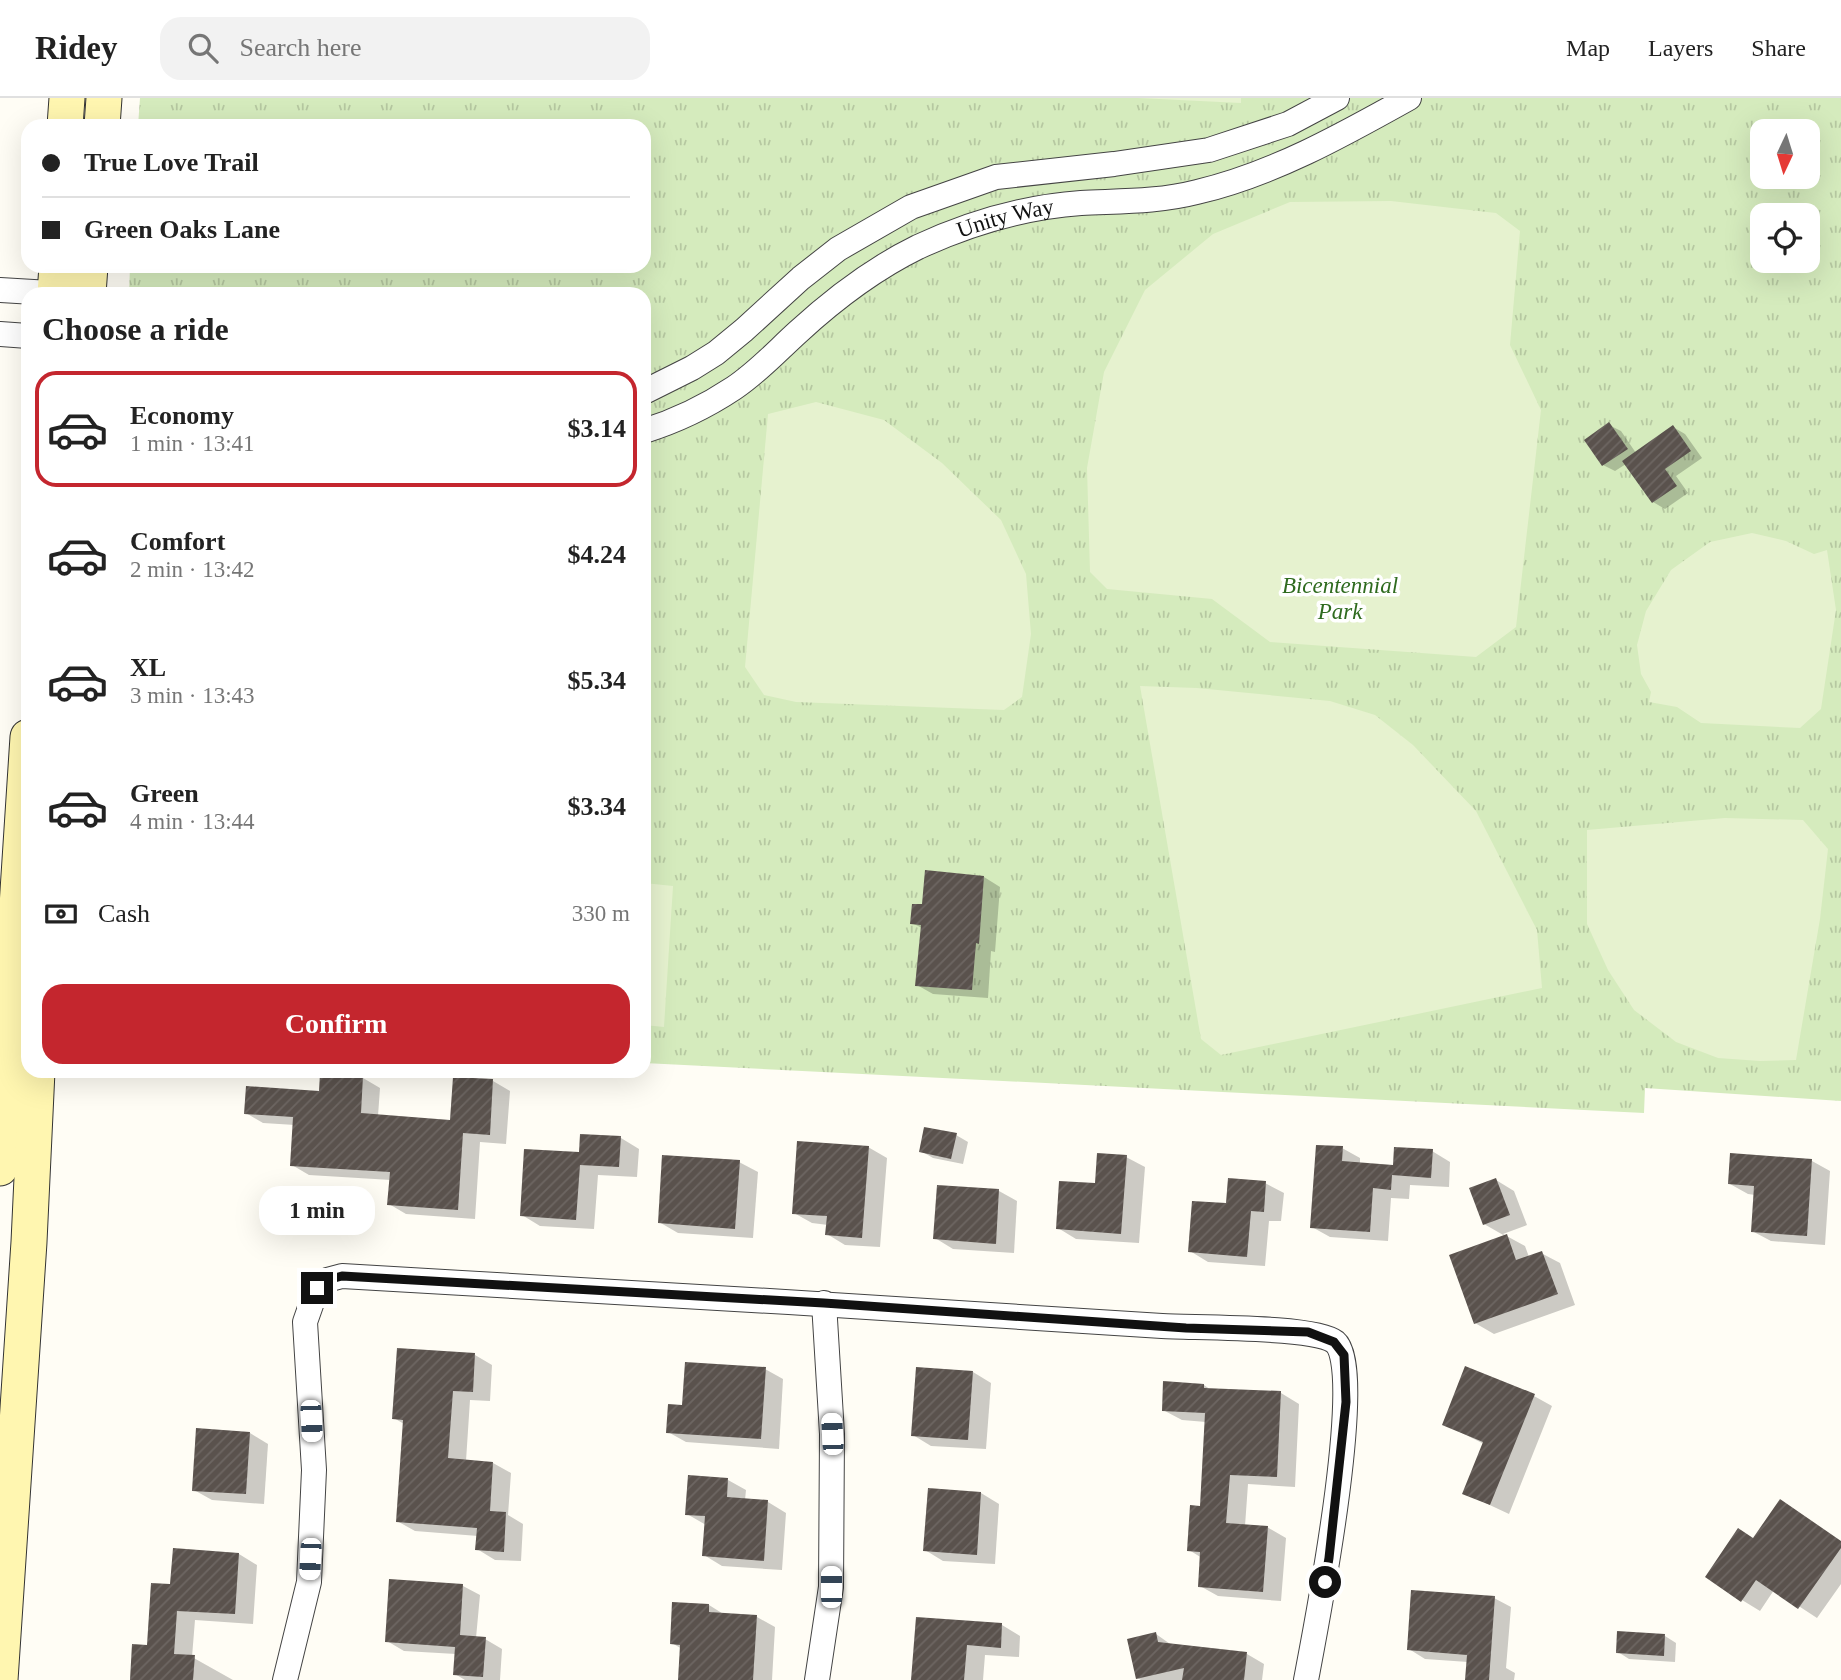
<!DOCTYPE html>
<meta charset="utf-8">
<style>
body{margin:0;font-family:"Times New Roman",serif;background:#f2f2f2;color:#222;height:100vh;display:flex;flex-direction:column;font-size:26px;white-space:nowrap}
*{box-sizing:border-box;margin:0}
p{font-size:23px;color:#767676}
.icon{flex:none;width:38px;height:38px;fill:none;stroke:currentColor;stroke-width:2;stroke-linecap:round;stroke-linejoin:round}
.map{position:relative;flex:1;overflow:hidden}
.sheet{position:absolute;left:21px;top:189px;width:630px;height:791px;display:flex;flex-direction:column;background:#fff;border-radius:21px;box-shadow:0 7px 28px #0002}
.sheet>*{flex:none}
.hud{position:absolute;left:21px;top:21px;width:630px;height:154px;border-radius:21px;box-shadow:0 7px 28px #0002;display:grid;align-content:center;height:154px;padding:0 21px;background:#fff}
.needle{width:46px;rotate:184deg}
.fabs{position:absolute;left:1750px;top:21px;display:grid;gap:14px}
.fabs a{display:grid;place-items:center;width:70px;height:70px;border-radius:14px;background:#fff;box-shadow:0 7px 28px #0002;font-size:35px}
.end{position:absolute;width:32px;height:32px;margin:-16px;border:9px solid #111;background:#fff;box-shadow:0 0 0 4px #fff}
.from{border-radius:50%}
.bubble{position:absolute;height:49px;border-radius:21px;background:#fff;box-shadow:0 7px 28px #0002;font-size:23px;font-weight:700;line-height:49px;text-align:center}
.car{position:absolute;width:21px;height:42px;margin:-21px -10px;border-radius:9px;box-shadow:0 0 5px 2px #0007;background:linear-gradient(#fff 24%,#345 0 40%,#fff 0 76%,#345 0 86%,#fff 0)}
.hud b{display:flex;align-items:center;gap:24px;height:66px;font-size:26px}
.hud b+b{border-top:2px solid #e0e0e0}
.hud i{width:18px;height:18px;background:#222}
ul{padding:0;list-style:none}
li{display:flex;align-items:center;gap:21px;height:116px;margin:0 14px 10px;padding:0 7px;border:4px solid transparent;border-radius:21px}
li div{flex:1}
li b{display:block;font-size:26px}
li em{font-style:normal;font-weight:700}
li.on{border-color:#c4262e}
li>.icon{width:63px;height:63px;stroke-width:1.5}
h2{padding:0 21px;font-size:32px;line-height:84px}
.pay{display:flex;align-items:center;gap:18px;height:77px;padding:0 21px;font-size:26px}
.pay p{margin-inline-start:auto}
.button{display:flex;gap:14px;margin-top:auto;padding:14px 21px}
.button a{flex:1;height:80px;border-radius:21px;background:#c4262e;color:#fff;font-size:28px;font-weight:700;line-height:80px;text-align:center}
header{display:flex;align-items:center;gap:42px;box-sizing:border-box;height:98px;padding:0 35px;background:#fff;border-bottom:2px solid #e0e0e0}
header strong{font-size:33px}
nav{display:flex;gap:38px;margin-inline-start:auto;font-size:24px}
.search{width:490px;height:63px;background:#f2f2f2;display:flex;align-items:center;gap:18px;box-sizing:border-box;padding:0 24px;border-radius:21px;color:#767676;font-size:26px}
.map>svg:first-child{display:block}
.park{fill:url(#park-tufts);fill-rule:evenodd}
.pitch{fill:#e6f2cf}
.shadow{fill:#0003}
.building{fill:url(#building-hatch)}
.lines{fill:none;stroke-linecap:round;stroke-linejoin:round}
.street-casing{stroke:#444;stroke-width:26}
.secondary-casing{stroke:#333;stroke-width:37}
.street{stroke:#fff;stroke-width:24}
.secondary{stroke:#fff6b0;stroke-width:35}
.route{stroke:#111;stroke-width:9}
.labels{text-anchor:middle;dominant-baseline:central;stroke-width:7;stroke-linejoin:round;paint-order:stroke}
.street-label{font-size:23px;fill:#111;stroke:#fff}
.park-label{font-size:23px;font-style:italic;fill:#2f6b1f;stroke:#fff}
</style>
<header>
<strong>Ridey</strong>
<div class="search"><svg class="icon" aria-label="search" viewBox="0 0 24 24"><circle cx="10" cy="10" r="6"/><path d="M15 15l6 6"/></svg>Search here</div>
<nav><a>Map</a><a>Layers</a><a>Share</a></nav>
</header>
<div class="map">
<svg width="1841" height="1582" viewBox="0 0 1841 1582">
<defs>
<pattern id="park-tufts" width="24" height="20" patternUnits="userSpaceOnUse" patternTransform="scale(1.75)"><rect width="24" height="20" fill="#d5ebbd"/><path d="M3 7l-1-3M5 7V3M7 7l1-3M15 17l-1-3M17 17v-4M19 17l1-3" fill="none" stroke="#b6c8a1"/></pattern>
<pattern id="building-hatch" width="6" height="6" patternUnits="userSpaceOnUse" patternTransform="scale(1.75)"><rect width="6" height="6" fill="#5a524d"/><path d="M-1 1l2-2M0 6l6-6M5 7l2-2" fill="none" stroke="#6d6662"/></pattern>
</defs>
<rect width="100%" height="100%" fill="#fffdf5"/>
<path class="park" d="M140,0h1701v1003l-196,-13 -1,25 -1000,-50v-769h-515l1,-28h514v-140h-506zM1762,33h46v46h-46zM1762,117h46v46h-46z"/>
<g class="pitch">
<path d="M1138,0h103v5z"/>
<path d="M1391,103l105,12 24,18 -10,114 31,65 -25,217 -40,30 -206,-15 -58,-43 -105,-10 -17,-17 -3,-104 17,-96 41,-82 68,-56 77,-32z"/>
<path d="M816,304l68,18 58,43 59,57 25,54 5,60 -9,63 -18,13 -208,-8 -32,-7 -19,-28 23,-253z"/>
<path d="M1752,435l34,8 28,13 13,-4 9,60 -15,99 -21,19 -99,-5 -24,-16 -28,-5 2,-10 -10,-18 -4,-29 9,-34 25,-41 39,-28z"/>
<path d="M1140,588l57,2 133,13 45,14 38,30 63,66 61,119 5,58 -321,67 -20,-16z"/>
<path d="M1725,720l78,2 25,29 -8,70 -24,141 -36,1 -42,-3 -42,-16 -42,-32 -26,-40 -21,-46v-94z"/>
<path d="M644,785l29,3 -9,141 -20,-2z"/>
</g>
<g class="shadow">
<path d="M1609,327l12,6 15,22 37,-26 12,7 17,24 -26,18 12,17 -23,16 -12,-7 -27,-38 -11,7 -12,-6z"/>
<path d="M984,779l16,10 -5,65 -4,-1 -3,47 -55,-4 -16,-9 5,-57 -10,-5 12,-17z"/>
<path d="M363,980l17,10 -2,28 74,5 41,-40 17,10 -4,53 -26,-2 -5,77 -69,-5 -17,-10 2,-24 -82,-5 -17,-10 3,-40 -32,-2 -17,-10 74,-20z"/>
<path d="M956,1037l12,7 -5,22 -30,-6 -12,-7z"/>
<path d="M621,1040l18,11 -2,28 -39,-2 -4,54 -54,-3 -18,-11 58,-61z"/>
<path d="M868,1049l19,11 -7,89 -35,-2 -18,-11 1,-9 -16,-2 -18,-10z"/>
<path d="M1342,1050l18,10v6l34,2 38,-15 18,11 -1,25 -39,-2 -1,14 -18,-1 -3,43 -58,-4 -18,-10z"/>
<path d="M1732,1057l80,6 18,10 -5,74 -54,-4 -19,-10 3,-36 -7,-1 -18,-10z"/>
<path d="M1126,1059l19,10 -6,76 -63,-4 -18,-11 38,-43z"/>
<path d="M739,1064l19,10 -5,66 -75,-5 -19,-11z"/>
<path d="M1496,1082l18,11 13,34 -24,9 22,12 4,11 12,-4 19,10 15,42 -81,29 -19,-11 30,-87 -21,-12z"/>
<path d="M1265,1085l19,10 -3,28h-12l-4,45 -57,-4 -18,-11 37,-46z"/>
<path d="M939,1089l60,4 18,10 -3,52 -61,-4 -18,-11z"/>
<path d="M475,1257l17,10 -2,36 -20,-1 -4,61 27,2 18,10 -3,42 15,9 -2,37 -26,-1 -18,-11 1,-13 -63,-5 -18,-10 7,-97 -10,-6z"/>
<path d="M765,1271l18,10 -4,70 -93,-7 -18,-10 15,-25z"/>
<path d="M973,1274l18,11 -5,66 -55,-3 -18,-11z"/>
<path d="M1204,1287l7,5 70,3 18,11 -4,83 -47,-3 -3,42 22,1 19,11 -5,63 -63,-5 -18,-10 2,-28 -13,-8 12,-42 5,-86 -24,-2 -19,-10z"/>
<path d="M1534,1298l18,10 -43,108 -45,-21 20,-49 -40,-20z"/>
<path d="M198,1332l52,3 18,11 -4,60 -52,-4 -18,-10z"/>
<path d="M728,1382l18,10 -1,10 23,2 18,11 -4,57 -60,-4 -18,-11 2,-30 -19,-11z"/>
<path d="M981,1395l18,11 -4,60 -52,-3 -18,-11z"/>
<path d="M1754,1441l87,2v43l-24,34 -43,-28 -14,21 -18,-11z"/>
<path d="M239,1456l18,11 -4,59 -58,-4 -3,37 41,23h-102l18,-33 23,-61z"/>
<path d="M463,1488l17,9 -4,43 9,1 17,10 -2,31h-35l-10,-6 1,-20 -52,-3 -17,-10z"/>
<path d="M1494,1500l17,9 -5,61 9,5 -1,7h-47l1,-18 -43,-3 -16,-10z"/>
<path d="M709,1507l16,10 32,2 18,10 -3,53h-92l2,-31 -10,-6z"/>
<path d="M917,1521l85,6 18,11 -1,21 -34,-2 -2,25h-70z"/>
<path d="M1156,1536l17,12 74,8 17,10 -2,16h-121l-4,-2z"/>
<path d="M1665,1538l11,7 -1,19 -46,-3 -11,-7z"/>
</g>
<g class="building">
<path d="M1609,324l19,27 -26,17 -18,-26z"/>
<path d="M1673,327l18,26 -26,18 12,17 -25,17 -30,-42z"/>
<path d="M925,772l59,6 -5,68 -3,-1 -4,47 -57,-4 6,-61 -11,-1 2,-20h10z"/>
<path d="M320,975l43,3 -2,37 89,7 3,-43 40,2 -3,56 -27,-2 -5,77 -71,-5 3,-33 -100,-6 3,-49 -49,-3 2,-28 73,5z"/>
<path d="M924,1029l33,6 -6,26 -32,-7z"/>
<path d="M580,1036l41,2 -2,31 -39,-2 -4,55 -56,-4 4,-67 55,3z"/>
<path d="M797,1043l72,5 -7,92 -37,-3 2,-19 -35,-2z"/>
<path d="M1316,1047l27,1 -1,15 51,4 1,-18 39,2 -2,29 -39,-3 -1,15 -18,-2 -3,44 -60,-4z"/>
<path d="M1097,1055l30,2 -6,79 -65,-5 3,-48 36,2z"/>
<path d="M1730,1055l82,6 -5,77 -56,-4 3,-46 -26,-2z"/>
<path d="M662,1057l78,5 -5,69 -77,-6z"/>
<path d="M1228,1080l38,3 -2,31 -13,-1 -4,46 -59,-5 4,-51 34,2z"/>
<path d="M1496,1080l14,37 -27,10 -14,-37z"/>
<path d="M937,1087l62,4 -3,55 -63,-5z"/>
<path d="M1507,1136l9,26 26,-9 16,43 -84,30 -25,-69z"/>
<path d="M397,1250l78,5 -2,39 -20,-1 -5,67 45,4 -3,49 16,1 -2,40 -29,-2 2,-22 -81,-6 7,-102 -11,-1z"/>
<path d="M685,1264l81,5 -5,72 -95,-6 2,-29 14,1z"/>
<path d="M1465,1268l70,28 -45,111 -28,-11 21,-52 -41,-17z"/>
<path d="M916,1269l57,4 -5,69 -57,-4z"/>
<path d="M1163,1283l41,3v4l77,3 -4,86 -47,-2 -4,48 42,3 -5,66 -65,-5 2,-35 -13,-1 3,-46 10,1 5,-93 -43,-2z"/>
<path d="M196,1330l54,4 -4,62 -54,-3z"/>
<path d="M688,1377l40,3 -1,19 41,3 -4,61 -62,-5 3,-40 -20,-1z"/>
<path d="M928,1390l53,4 -4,63 -54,-4z"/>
<path d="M1780,1401l61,42v7l-43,61 -42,-29 -15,22 -36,-25 33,-49 15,10z"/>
<path d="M173,1450l66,5 -4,61 -58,-3 -3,43 21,1 -2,25h-63l2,-36 15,1 4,-62 19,1z"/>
<path d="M389,1481l74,5 -3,51 26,2 -3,40 -30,-2 2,-28 -70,-5z"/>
<path d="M1411,1492l84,6 -6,84h-24l2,-25 -60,-5z"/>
<path d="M672,1504l37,2v8l48,3 -4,65h-75l2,-35 -10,-1z"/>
<path d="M916,1519l86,6 -1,25 -34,-3 -3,35h-53z"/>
<path d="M1617,1533l48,3 -1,22 -48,-3z"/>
<path d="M1156,1534l2,10 89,10 -3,28h-62l2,-12 -48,11 -9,-40z"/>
</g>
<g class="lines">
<g class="street-casing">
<g id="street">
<path d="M0,192l67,4"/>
<path d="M0,236l28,2"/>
<path d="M644,294l48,-24 24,-15 28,-23 57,-52 37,-29 73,-42 85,-30 118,-13 95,-14 79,-26 49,-26"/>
<path id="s1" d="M644,333c32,-10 63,-25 90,-43 24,-16 43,-37 64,-56 37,-34 75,-63 120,-85 52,-24 106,-40 163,-44 39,-2 77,-1 116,-11 76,-18 144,-56 212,-94"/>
<path d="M285,1582l24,-98 5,-112 -9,-148 12,-34 10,-8 15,-4c273,15 547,32 820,50 33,2 153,0 173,16 32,27 -20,290 -29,338"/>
<path d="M817,1582l14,-93 1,-153 -8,-131"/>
</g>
</g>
<g class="secondary-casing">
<g id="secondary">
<path d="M65,28l2,-28"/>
<path d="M102,28l2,-28"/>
<path d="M55,196l2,-28"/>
<path d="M88,196l2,-28"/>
<path d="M0,1070l28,-431"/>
<path d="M0,1582l29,-438 8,-171"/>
</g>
</g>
<use href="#street" class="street"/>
<use href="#secondary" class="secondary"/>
</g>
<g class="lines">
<path class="route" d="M317,1190l10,-8 15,-4 482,27 362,25 122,4 26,10 10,13 2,47 -17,156 -4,24"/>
</g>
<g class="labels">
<g class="street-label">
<text stroke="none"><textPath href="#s1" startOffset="425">Unity Way</textPath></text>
</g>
<g class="park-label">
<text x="1340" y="487">Bicentennial<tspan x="1340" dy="26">Park</tspan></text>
</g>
</g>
</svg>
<div class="fabs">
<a><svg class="needle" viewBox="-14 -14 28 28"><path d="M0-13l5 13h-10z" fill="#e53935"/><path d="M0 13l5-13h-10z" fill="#767676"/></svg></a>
<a><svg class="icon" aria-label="locate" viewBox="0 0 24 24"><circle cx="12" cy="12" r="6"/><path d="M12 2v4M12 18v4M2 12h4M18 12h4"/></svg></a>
</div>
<i class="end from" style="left:1325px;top:1484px"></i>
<i class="end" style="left:317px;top:1190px"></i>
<div class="bubble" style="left:259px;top:1088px;width:116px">1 min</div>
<i class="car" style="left:311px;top:1323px;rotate:177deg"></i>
<i class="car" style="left:832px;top:1336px;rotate:357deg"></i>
<i class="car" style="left:310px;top:1461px;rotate:183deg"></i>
<i class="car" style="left:831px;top:1489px;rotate:0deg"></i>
<div class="hud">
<b><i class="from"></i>True Love Trail</b>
<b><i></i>Green Oaks Lane</b>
</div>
<section class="sheet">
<h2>Choose a ride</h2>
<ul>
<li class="on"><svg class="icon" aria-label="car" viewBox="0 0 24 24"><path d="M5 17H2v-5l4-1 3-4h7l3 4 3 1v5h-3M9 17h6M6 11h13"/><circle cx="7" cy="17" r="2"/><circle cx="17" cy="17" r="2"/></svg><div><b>Economy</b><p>1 min · 13:41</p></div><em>$3.14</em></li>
<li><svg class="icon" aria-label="car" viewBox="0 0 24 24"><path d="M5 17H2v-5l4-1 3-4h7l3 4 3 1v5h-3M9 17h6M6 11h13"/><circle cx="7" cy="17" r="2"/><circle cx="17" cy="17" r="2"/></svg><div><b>Comfort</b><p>2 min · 13:42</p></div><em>$4.24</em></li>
<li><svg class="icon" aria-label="car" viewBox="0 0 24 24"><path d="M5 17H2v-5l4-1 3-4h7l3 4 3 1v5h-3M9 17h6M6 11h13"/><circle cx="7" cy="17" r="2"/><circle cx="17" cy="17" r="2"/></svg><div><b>XL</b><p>3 min · 13:43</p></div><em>$5.34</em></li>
<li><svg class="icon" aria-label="car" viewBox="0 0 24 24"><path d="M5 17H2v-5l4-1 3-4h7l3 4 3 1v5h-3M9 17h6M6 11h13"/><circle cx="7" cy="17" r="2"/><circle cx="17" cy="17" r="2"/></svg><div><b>Green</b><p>4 min · 13:44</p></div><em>$3.34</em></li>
</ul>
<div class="pay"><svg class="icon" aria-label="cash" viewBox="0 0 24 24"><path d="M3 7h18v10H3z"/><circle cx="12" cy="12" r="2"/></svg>Cash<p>330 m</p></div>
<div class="button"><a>Confirm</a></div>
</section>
</div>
